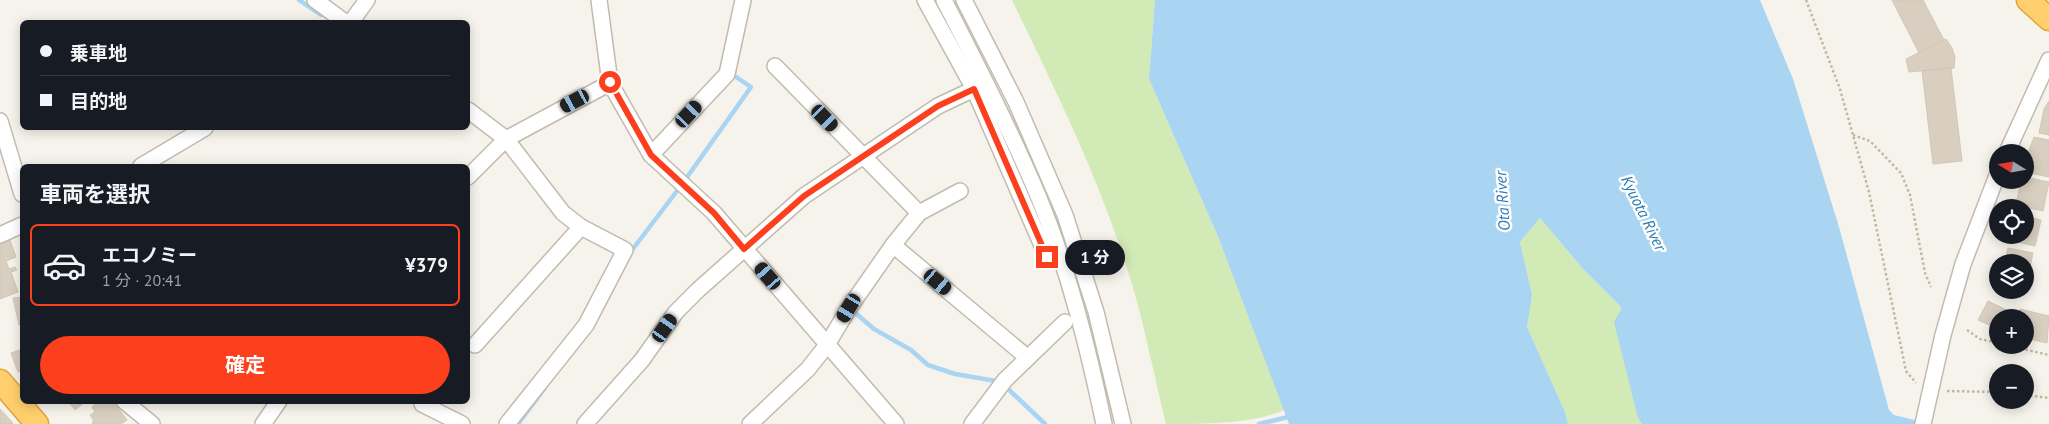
<!DOCTYPE html>
<html lang="ja">
<meta charset="utf-8">
<style>
body{margin:0;font-family:"PT Sans","Noto Sans JP",sans-serif;background:#242831;color:#f1f3f6;height:100vh;display:flex;flex-direction:column;font-size:19px;white-space:nowrap}
*{box-sizing:border-box;margin:0}
p{font-size:16px;color:#9ea1a6}
.icon{flex:none;width:28px;height:28px;fill:none;stroke:currentColor;stroke-width:2;stroke-linecap:round;stroke-linejoin:round}
.map{position:relative;flex:1;overflow:hidden}
.sheet{position:absolute;left:20px;top:164px;width:450px;height:240px;display:flex;flex-direction:column;background:#171b24;border-radius:8px;box-shadow:0 2px 12px #0003}
.sheet>*{flex:none}
.banner{position:absolute;left:20px;top:20px;width:450px;height:110px;border-radius:8px;box-shadow:0 2px 12px #0003;display:grid;align-content:center;height:110px;padding:0 20px;background:#171b24}
.needle{width:32px;rotate:281deg}
.tools{position:absolute;left:1989px;top:144px;display:grid;gap:10px}
.tools a{display:grid;place-items:center;width:45px;height:45px;border-radius:50%;background:#171b24;box-shadow:0 2px 12px #0003;font-size:25px}
.end{position:absolute;width:22px;height:22px;margin:-11px;border:6px solid #fc3f1d;background:#fff;box-shadow:0 0 0 2px #fff}
.from{border-radius:50%}
.bubble{position:absolute;height:35px;border-radius:18px;background:#171b24;box-shadow:0 2px 12px #0003;font-size:16px;font-weight:700;line-height:35px;text-align:center}
.car{position:absolute;width:15px;height:30px;margin:-15px -8px;border-radius:6px;box-shadow:0 0 4px 1px #0007;background:linear-gradient(#222 24%,#8ab4d8 0 40%,#222 0 76%,#8ab4d8 0 86%,#222 0)}
.banner b{display:flex;align-items:center;gap:18px;height:48px;font-size:19px}
.banner b+b{border-top:1px solid #363941}
.banner i{width:12px;height:12px;background:#f1f3f6}
ul{padding:0;list-style:none}
li{display:flex;align-items:center;gap:15px;height:82px;margin:0 10px 8px;padding:0 10px;border:2px solid transparent;border-radius:8px}
li div{flex:1}
li b{display:block;font-size:19px}
li em{font-style:normal;font-weight:700}
li.on{border-color:#fc3f1d}
li>.icon{width:45px;height:45px;stroke-width:1.5}
h2{padding:0 20px;font-size:22px;line-height:60px}
.primary-button{display:flex;gap:10px;margin-top:auto;padding:10px 20px}
.primary-button a{flex:1;height:58px;border-radius:30px;background:#fc3f1d;color:#fff;font-size:20px;font-weight:700;line-height:58px;text-align:center}
.map>svg:first-child{display:block}
.green{fill:#d2eab5}
.water{fill:#a9d4f2}
.lines{fill:none;stroke-linecap:round;stroke-linejoin:round}
.stream{stroke:#a9d4f2;stroke-width:4.5}
.building{fill:#d8cfc1;stroke:#d3c7b4}
.minor-casing{stroke:#c2bbae;stroke-width:18}
.highway-casing{stroke:#e0a43c;stroke-width:25}
.path{stroke:#c4b79f;stroke-width:2.5;stroke-dasharray:2.5 2.5;stroke-linecap:butt}
.minor{stroke:#fff;stroke-width:15}
.highway{stroke:#ffcf6e;stroke-width:22}
.route{stroke:#fc3f1d;stroke-width:6}
.labels{text-anchor:middle;dominant-baseline:central;stroke-width:5;stroke-linejoin:round;paint-order:stroke}
.water-label{font-size:16px;font-style:italic;fill:#2e7ab2;stroke:#fff}
</style>
<div class="map">
<svg width="2049" height="424" viewBox="0 0 2049 424">
<rect width="100%" height="100%" fill="#f6f3ec"/>
<g class="green">
<path d="M1012,0h143l-6,79 70,160 65,171c-31,14 -83,14 -118,14 -13,-52 -23,-108 -40,-159 -29,-91 -72,-178 -114,-265z"/>
<path d="M1540,218l43,51 39,39 16,110 4,6h-74l-3,-12 -38,-85 5,-32 -12,-53z"/>
</g>
<path class="water" d="M1155,0h605l33,79 46,148 50,183 5,5 36,9h-288l-4,-6 -24,-96 8,-14 -39,-39 -43,-51 -20,24 12,53 -5,32 38,85 3,12h-279l-70,-185 -70,-160z"/>
<g class="lines">
<g class="stream">
<path d="M299,0l22,15"/>
<path d="M685,180l66,-93 -21,-14"/>
<path d="M629,254l51,-67"/>
<path d="M852,313l1,-2 21,18 37,21 17,15 27,9 41,7"/>
<path d="M1005,386l40,38"/>
<path d="M518,424l29,-39"/>
<path d="M1259,424l33,-8"/>
</g>
</g>
<g class="building">
<path d="M1892,0h31l21,40 -25,13z"/>
<path d="M1946,39l6,9 3,9 -1,11 -45,4 -3,-13z"/>
<path d="M1951,68l11,93 -29,3 -11,-93z"/>
<path d="M2049,101v34l-10,-2 5,-24z"/>
<path d="M2034,137l15,3v37l-24,-5v-11z"/>
<path d="M2025,177l24,5 -6,29 -27,-6 5,-25h4z"/>
<path d="M2025,216l16,4 -6,26 -27,-6 1,-5h16z"/>
<path d="M10,240l6,17 -10,4 3,8 6,-2 2,3 -6,2 7,20 -18,7v-55z"/>
<path d="M2008,248l25,5 -6,29 -2,-1v-19h-20z"/>
<path d="M22,297v27l-3,1 -6,-27z"/>
<path d="M1988,301l23,11 -3,6h-10v11l-20,-9z"/>
<path d="M2020,309l29,7 -2,27 -22,-5v-20h-7z"/>
<path d="M22,349v21l-4,2 -7,-19z"/>
<path d="M68,401h18l-11,9z"/>
<path d="M96,401l20,1 3,4 -2,1 10,13 -6,4h-28l-1,-2 2,-1 -4,-6 5,-3 -3,-5 5,-4z"/>
<path d="M0,409l12,13 1,2h-13z"/>
</g>
<g class="lines">
<g class="minor-casing">
<g id="minor">
<path d="M315,0l30,22"/>
<path d="M599,0l11,83 41,72 63,58 182,211"/>
<path d="M925,0l49,89 73,168"/>
<path d="M944,0c33,65 67,131 95,198 30,73 49,150 65,226"/>
<path d="M964,0l52,102 49,113 31,97 27,112"/>
<path d="M351,22l16,-22"/>
<path d="M775,66l144,147"/>
<path d="M468,110l38,29 57,74 18,14 44,23 -39,75 -79,99"/>
<path d="M0,121l22,73"/>
<path d="M2007,152l42,-92"/>
<path d="M651,155l76,-81 16,-74"/>
<path d="M141,166l64,-38"/>
<path d="M468,177l38,-38 104,-56"/>
<path d="M0,235l22,-10"/>
<path d="M893,245l135,113"/>
<path d="M475,345l106,-118"/>
<path d="M124,401l28,23"/>
<path d="M422,404l40,20"/>
<path d="M263,424l16,-23"/>
<path d="M585,424l57,-64 34,-48 22,-22 106,-94 134,-90 36,-17"/>
<path d="M750,424l58,-55 19,-24 22,-37 44,-63 26,-32 41,-22"/>
<path d="M972,424l33,-44 60,-58"/>
<path d="M1923,424l20,-89 20,-71 35,-91"/>
</g>
</g>
<g class="highway-casing">
<g id="highway">
<path d="M2028,0l21,19"/>
<path d="M0,381l37,43"/>
</g>
</g>
<g class="path">
<path d="M1806,0l34,89 29,103 37,179 10,12"/>
<path d="M1853,135l17,6 31,32 9,22 15,78 6,14"/>
<path d="M1967,330l13,9 18,4"/>
<path d="M2006,345l43,10"/>
<path d="M1947,391l51,1"/>
<path d="M2025,395l24,3"/>
</g>
<use href="#minor" class="minor"/>
<use href="#highway" class="highway"/>
</g>
<g class="lines">
<path class="route" d="M610,82l41,73 63,58 30,36 60,-53 134,-90 36,-17 73,168"/>
</g>
<g class="labels">
<g class="water-label">
<text transform="translate(1502 201) rotate(-94)">Ota River</text>
<text transform="translate(1644 213) rotate(64)">Kyuota River</text>
</g>
</g>
</svg>
<div class="tools">
<a><svg class="needle" viewBox="-14 -14 28 28"><path d="M0-13l5 13h-10z" fill="#e53935"/><path d="M0 13l5-13h-10z" fill="#9ea1a6"/></svg></a>
<a><svg class="icon" aria-label="locate" viewBox="0 0 24 24"><circle cx="12" cy="12" r="6"/><path d="M12 2v4M12 18v4M2 12h4M18 12h4"/></svg></a>
<a><svg class="icon" aria-label="layers" viewBox="0 0 24 24"><path d="M12 4l9 5-9 5-9-5zM3 14l9 5 9-5"/></svg></a>
<a>+</a>
<a>−</a>
</div>
<i class="end from" style="left:610px;top:82px"></i>
<i class="end" style="left:1047px;top:257px"></i>
<div class="bubble" style="left:1065px;top:240px;width:60px">1 分</div>
<i class="car" style="left:575px;top:101px;rotate:242deg"></i>
<i class="car" style="left:689px;top:114px;rotate:43deg"></i>
<i class="car" style="left:825px;top:118px;rotate:136deg"></i>
<i class="car" style="left:768px;top:276px;rotate:319deg"></i>
<i class="car" style="left:938px;top:282px;rotate:130deg"></i>
<i class="car" style="left:849px;top:308px;rotate:211deg"></i>
<i class="car" style="left:665px;top:328px;rotate:35deg"></i>
<div class="banner">
<b><i class="from"></i>乗車地</b>
<b><i></i>目的地</b>
</div>
<section class="sheet">
<h2>車両を選択</h2>
<ul>
<li class="on"><svg class="icon" aria-label="car" viewBox="0 0 24 24"><path d="M5 17H2v-5l4-1 3-4h7l3 4 3 1v5h-3M9 17h6M6 11h13"/><circle cx="7" cy="17" r="2"/><circle cx="17" cy="17" r="2"/></svg><div><b>エコノミー</b><p>1 分 · 20:41</p></div><em>¥379</em></li>
</ul>
<div class="primary-button"><a>確定</a></div>
</section>
</div>
